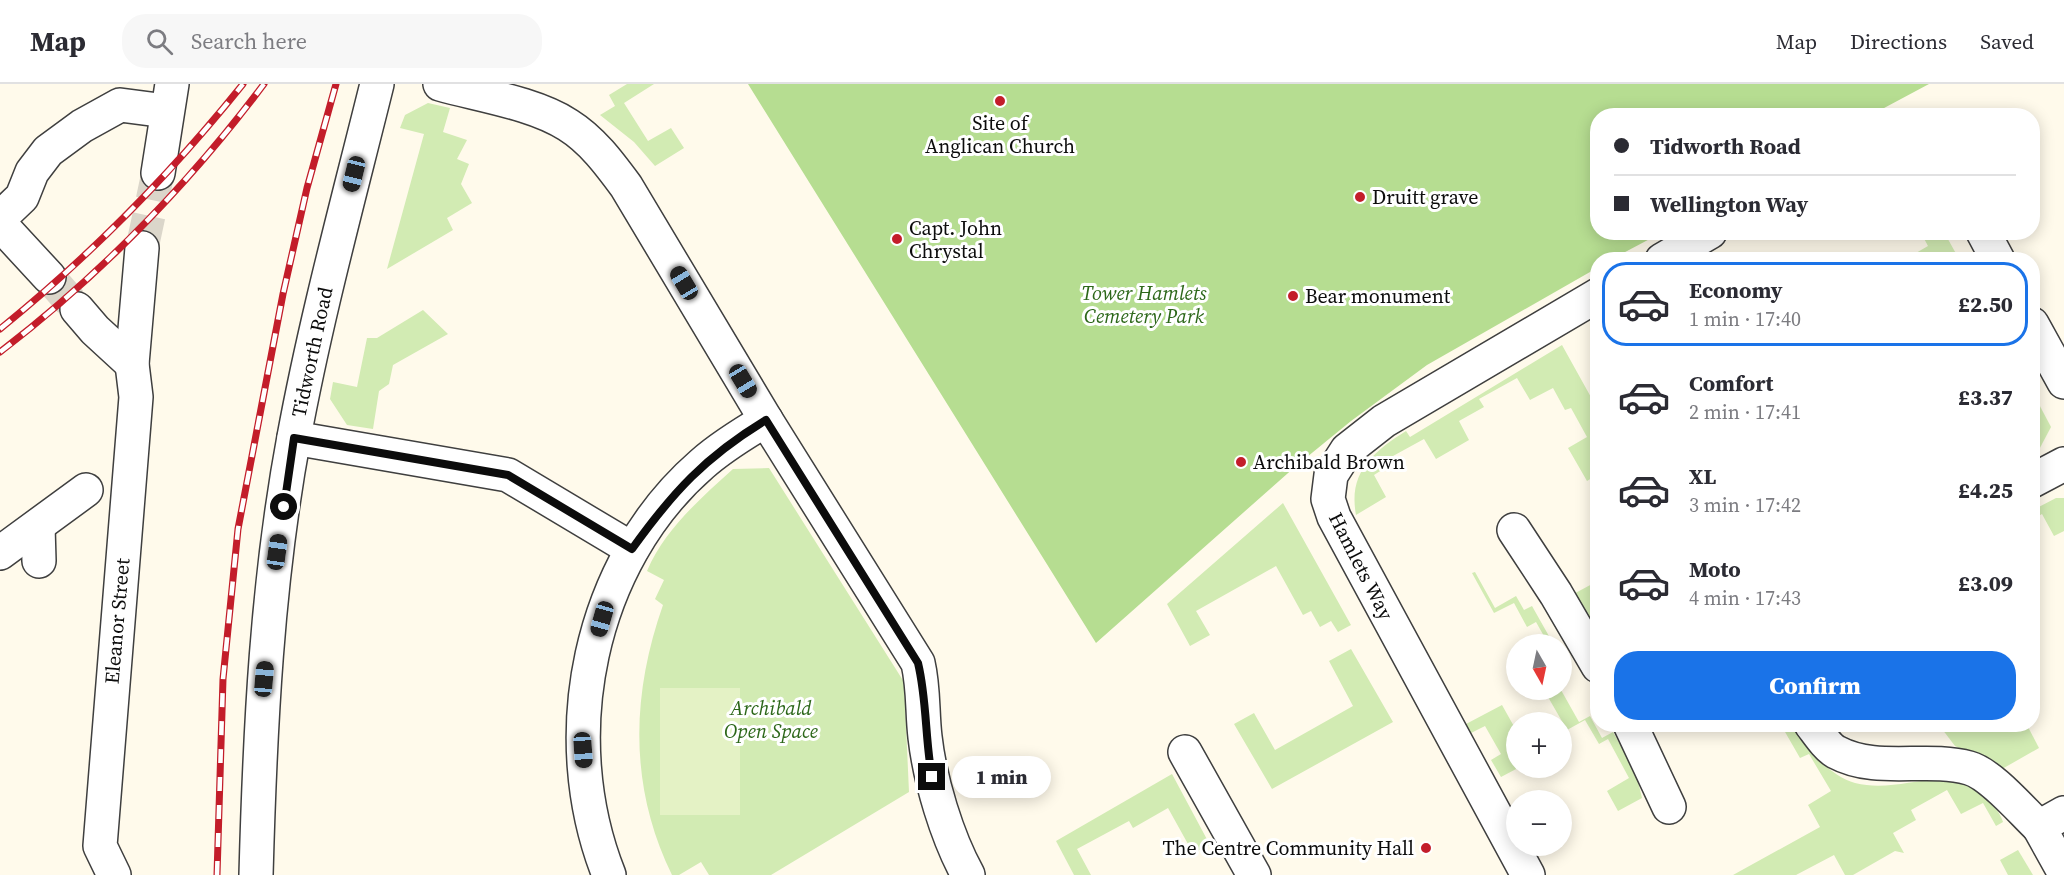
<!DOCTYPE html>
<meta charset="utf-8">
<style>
body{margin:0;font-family:"Source Serif 4",serif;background:#f7f7f7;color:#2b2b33;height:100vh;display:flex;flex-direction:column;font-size:22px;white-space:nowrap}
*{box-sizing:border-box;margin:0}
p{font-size:20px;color:#7c7c81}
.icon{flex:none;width:33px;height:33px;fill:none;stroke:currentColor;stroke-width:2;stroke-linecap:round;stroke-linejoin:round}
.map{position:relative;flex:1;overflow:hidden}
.sheet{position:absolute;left:1590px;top:168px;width:450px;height:480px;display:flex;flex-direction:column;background:#fff;border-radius:24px;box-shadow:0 3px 15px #0003}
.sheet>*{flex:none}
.hud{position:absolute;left:1590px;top:24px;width:450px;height:132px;border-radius:24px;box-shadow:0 3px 15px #0003;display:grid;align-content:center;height:132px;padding:0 24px;background:#fff}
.needle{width:39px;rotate:171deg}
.controls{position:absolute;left:1506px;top:550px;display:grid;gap:12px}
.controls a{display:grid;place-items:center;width:66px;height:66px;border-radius:50%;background:#fff;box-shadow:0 3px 15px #0003;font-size:30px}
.end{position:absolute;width:27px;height:27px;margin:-14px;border:8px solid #0c0c0c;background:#fff;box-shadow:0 0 0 3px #fff}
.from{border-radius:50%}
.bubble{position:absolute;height:42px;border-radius:21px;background:#fff;box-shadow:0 3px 15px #0003;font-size:20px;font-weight:800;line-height:42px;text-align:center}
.car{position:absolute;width:18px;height:36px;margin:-18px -9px;border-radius:8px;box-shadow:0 0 4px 2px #0007;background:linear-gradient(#222 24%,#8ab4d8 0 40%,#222 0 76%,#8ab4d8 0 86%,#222 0)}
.hud b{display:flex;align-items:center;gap:21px;height:57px;font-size:22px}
.hud b+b{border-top:2px solid #e1e1e2}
.hud i{width:15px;height:15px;background:#2b2b33}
ul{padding:10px 0 0;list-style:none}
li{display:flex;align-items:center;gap:18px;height:84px;margin:0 12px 9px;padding:0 12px;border:3px solid transparent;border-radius:24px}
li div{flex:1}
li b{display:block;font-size:22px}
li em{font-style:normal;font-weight:800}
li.on{border-color:#1a73e8}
li>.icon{width:54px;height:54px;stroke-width:1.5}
.button{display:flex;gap:12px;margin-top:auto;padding:12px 24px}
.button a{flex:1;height:69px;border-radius:24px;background:#1a73e8;color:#fff;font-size:24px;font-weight:800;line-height:69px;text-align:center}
header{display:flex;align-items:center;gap:36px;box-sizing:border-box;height:84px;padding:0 30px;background:#fff;border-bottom:2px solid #e1e1e2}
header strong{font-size:28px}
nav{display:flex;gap:33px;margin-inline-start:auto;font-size:21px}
.search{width:420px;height:54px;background:#f7f7f7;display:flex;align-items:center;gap:15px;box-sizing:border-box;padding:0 21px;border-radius:24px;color:#7c7c81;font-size:22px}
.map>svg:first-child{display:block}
.green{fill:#d2ebb3}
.forest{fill:#b6dd91}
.pitch{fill:#e4f2c5}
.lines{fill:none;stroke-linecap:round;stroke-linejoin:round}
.minor-tunnel{stroke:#dbd6ca;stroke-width:33;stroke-dasharray:33 16;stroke-linecap:butt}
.minor-casing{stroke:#3f3f3f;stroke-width:36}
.minor{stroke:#fff;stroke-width:33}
.rail-casing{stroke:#c31d2a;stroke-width:7}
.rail{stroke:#fff;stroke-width:4.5;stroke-dasharray:14;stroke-linecap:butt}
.route{stroke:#0c0c0c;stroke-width:8}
.poi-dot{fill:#c31d2a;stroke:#fff;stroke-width:2}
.labels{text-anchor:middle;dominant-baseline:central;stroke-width:6;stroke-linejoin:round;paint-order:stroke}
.poi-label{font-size:20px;fill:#0c0c0c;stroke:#fff;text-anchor:start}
.park-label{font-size:20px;font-style:italic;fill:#2c6719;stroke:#fff}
.street-label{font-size:20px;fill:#0c0c0c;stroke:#fff}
</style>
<header>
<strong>Map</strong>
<div class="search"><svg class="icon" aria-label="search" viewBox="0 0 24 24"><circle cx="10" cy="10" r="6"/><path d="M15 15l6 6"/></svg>Search here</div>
<nav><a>Map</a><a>Directions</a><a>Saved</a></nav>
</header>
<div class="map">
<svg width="2064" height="791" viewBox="0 0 2064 791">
<rect width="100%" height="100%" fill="#fffaeb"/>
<g class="green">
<path d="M627,0h27l-30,19 24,38 23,-13 13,20 -29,18 -21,-24 -34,-27 15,-9 -6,-11z"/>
<path d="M428,19l22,5 -7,24 24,8 -10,19 12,5 -8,20 11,19 -25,15 6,12 -66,39 37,-135 -24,-6 5,-13z"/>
<path d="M1944,148l15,27h-49l-1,-2 19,-11 -7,-13z"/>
<path d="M423,226l25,24 -55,31 -4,19 -10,7 -6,38 -26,-4 -17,-26 3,-17 24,5 10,-49h10z"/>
<path d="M1562,261l35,63v67l-10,6 -19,-33 19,-11 -16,-29 -6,2 -12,-22 -23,12 -13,-22 -38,21 5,8 -25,14 10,19 -33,19 -12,-20 -31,17 3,5 -22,14 12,22 -30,18c-8,-43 17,-63 50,-84l4,6z"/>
<path d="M2033,309l18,34 -18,34z"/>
<path d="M769,384l135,214 5,110 -138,83h-62l-8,-13 -22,13h-7c-43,-88 -41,-179 -9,-270l-8,-6 9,-19 -17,-9c18,-42 53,-72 86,-102z"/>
<path d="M2056,414h8v33l-10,5 -12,-22 -9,5v-9z"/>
<path d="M1283,419l68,122 -13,7 -7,-11 -11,6 -9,-16 -8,4 -27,-49 -80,45 14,24 -20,11 -23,-42z"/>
<path d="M1475,488l20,36 21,-12 8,14 8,-4 22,39h-5l-13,-23 -9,5 -13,-24 -20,10 -22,-40z"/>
<path d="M1594,499l4,6 -1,67 -31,-58z"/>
<path d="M1351,565l42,73 -121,67 -38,-65 20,-11 21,37 78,-44 -24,-45z"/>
<path d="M1544,606h17l18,32 11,-6 12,22 11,-6 23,41 6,25 -24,13 -11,-20 22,-13 -21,-39 -9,5 -14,-24 -18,10z"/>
<path d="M1502,621l14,25 2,38 -17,9 -10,-17 10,-6 -16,-28 -14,7 -5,-9z"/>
<path d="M2006,640l21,1 12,23 -37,21 -47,-23 -16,-21z"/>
<path d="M1781,641h10c14,21 38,51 64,58 48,12 85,-22 129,13 8,7 16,16 19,26l-7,4 -13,-23 -22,11 -14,-24 -36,20 5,10 -23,13 11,20 -9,-2 -42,24h-8l-11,-20 -38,20h-63l87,-48 -12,-22 23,-14 -22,-37 -9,4z"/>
<path d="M1172,690l38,71 -17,8 -25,-45 -35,20 -4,-7 -52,28 14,26h-17l-18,-34z"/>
<path d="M2018,766l15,25h-25l-8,-15z"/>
</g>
<path class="forest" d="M748,0h1181l-58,31 -273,1v116l63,1 -49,26 -14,1 -1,8 -170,97 -76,56 -55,45 -200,177z"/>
<rect class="pitch" x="660" y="604" width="80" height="127"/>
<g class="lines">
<g class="minor-tunnel">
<path d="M142,164l16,-75"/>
<path d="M49,193l28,32"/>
</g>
<g class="minor-casing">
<g id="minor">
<path d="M440,0c39,11 94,19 128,41 24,15 41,38 58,61l140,234 152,243c6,26 4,49 7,74 5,44 22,100 43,138"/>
<path d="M158,89l14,-89"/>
<path d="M0,134l22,-21 10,-25 16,-21 34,-25 38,-21 46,6"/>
<path d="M0,140l49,53"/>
<path d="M1983,148l15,28"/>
<path d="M1662,176l48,-28"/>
<path d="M77,225l18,21 37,34"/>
<path d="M2032,240l32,58"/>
<path d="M294,354l214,37 124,74"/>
<path d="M2032,397l32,-17"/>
<path d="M38,442l1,35"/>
<path d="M1514,446l42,64 42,72"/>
<path d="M0,469l86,-63"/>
<path d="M1630,640l39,83"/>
<path d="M1811,640c7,9 16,23 25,28 41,22 90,4 133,16 22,6 53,43 70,59"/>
<path d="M1185,668l69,123"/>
<path d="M2064,729l-25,14 25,45"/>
<path d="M114,791l-14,-29 36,-449 -4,-33 10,-116"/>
<path d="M256,791c4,-147 11,-293 38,-438 22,-119 54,-236 83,-353"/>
<path d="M609,791c-55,-138 -21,-312 93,-411 19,-17 42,-31 64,-44"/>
<path d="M1528,791l-194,-358 -6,-18 3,-24 16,-25 37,-29 214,-126"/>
</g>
</g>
<use href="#minor" class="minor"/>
<g class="rail-casing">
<g id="rail">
<path d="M0,245c90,-73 170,-154 243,-245"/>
<path d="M0,268c99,-76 189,-168 264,-268"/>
<path d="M217,791l6,-196 15,-150 45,-235 24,-106 29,-104"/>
</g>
</g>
<use href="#rail" class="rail"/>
</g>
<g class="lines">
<path class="route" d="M284,423l10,-69 214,37 124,74c41,-57 73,-92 134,-129l152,243c9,37 7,76 14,114"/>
</g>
<g class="poi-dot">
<circle cx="1000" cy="17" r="6"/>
<circle cx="1360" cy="113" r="6"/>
<circle cx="897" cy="155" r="6"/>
<circle cx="1293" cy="212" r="6"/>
<circle cx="1241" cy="378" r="6"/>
<circle cx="1426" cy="764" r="6"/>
</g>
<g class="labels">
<g class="poi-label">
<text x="1000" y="39" text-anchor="middle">Site of<tspan x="1000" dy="23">Anglican Church</tspan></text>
<text x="1372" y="113">Druitt grave</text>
<text x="909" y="144">Capt. John<tspan x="909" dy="23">Chrystal</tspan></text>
<text x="1305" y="212">Bear monument</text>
<text x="1253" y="378">Archibald Brown</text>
<text x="1414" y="764" text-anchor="end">The Centre Community Hall</text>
</g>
<g class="park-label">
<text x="1144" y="209">Tower Hamlets<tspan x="1144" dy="23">Cemetery Park</tspan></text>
<text x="771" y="624">Archibald<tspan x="771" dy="23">Open Space</tspan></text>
</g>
<g class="street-label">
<text transform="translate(312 268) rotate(-78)">Tidworth Road</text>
<text transform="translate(1361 482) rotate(63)">Hamlets Way</text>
<text transform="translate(117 537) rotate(-85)">Eleanor Street</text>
</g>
</g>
</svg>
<div class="controls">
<a><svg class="needle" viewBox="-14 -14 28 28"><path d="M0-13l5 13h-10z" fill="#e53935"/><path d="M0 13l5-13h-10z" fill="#7c7c81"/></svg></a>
<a>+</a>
<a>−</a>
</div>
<i class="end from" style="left:284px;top:423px"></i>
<i class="end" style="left:932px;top:693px"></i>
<div class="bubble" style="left:952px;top:672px;width:99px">1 min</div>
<i class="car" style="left:354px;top:90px;rotate:194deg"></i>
<i class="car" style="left:684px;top:199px;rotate:329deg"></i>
<i class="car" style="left:743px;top:297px;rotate:149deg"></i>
<i class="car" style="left:277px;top:468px;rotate:8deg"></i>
<i class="car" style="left:602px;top:535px;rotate:196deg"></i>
<i class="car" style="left:264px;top:595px;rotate:5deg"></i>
<i class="car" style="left:583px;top:666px;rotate:176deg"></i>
<div class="hud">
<b><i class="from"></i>Tidworth Road</b>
<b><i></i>Wellington Way</b>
</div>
<section class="sheet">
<ul>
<li class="on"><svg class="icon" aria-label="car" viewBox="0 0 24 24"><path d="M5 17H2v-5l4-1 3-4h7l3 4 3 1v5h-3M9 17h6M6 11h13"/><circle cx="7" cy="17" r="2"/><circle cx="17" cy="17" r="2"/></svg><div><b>Economy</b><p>1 min · 17:40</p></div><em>£2.50</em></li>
<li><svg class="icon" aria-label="car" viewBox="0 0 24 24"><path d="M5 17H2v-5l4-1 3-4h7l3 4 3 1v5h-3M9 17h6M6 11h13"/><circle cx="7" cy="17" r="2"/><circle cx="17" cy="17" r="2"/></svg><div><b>Comfort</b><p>2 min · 17:41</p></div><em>£3.37</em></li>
<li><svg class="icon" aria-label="car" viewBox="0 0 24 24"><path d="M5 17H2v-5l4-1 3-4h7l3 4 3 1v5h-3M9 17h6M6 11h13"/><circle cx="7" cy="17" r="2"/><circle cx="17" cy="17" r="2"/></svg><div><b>XL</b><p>3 min · 17:42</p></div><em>£4.25</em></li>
<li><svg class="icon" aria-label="car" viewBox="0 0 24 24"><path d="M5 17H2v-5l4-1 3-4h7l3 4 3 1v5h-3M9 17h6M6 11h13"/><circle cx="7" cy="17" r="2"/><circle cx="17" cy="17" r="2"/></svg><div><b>Moto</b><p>4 min · 17:43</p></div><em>£3.09</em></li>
</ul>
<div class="button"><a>Confirm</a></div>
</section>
</div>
